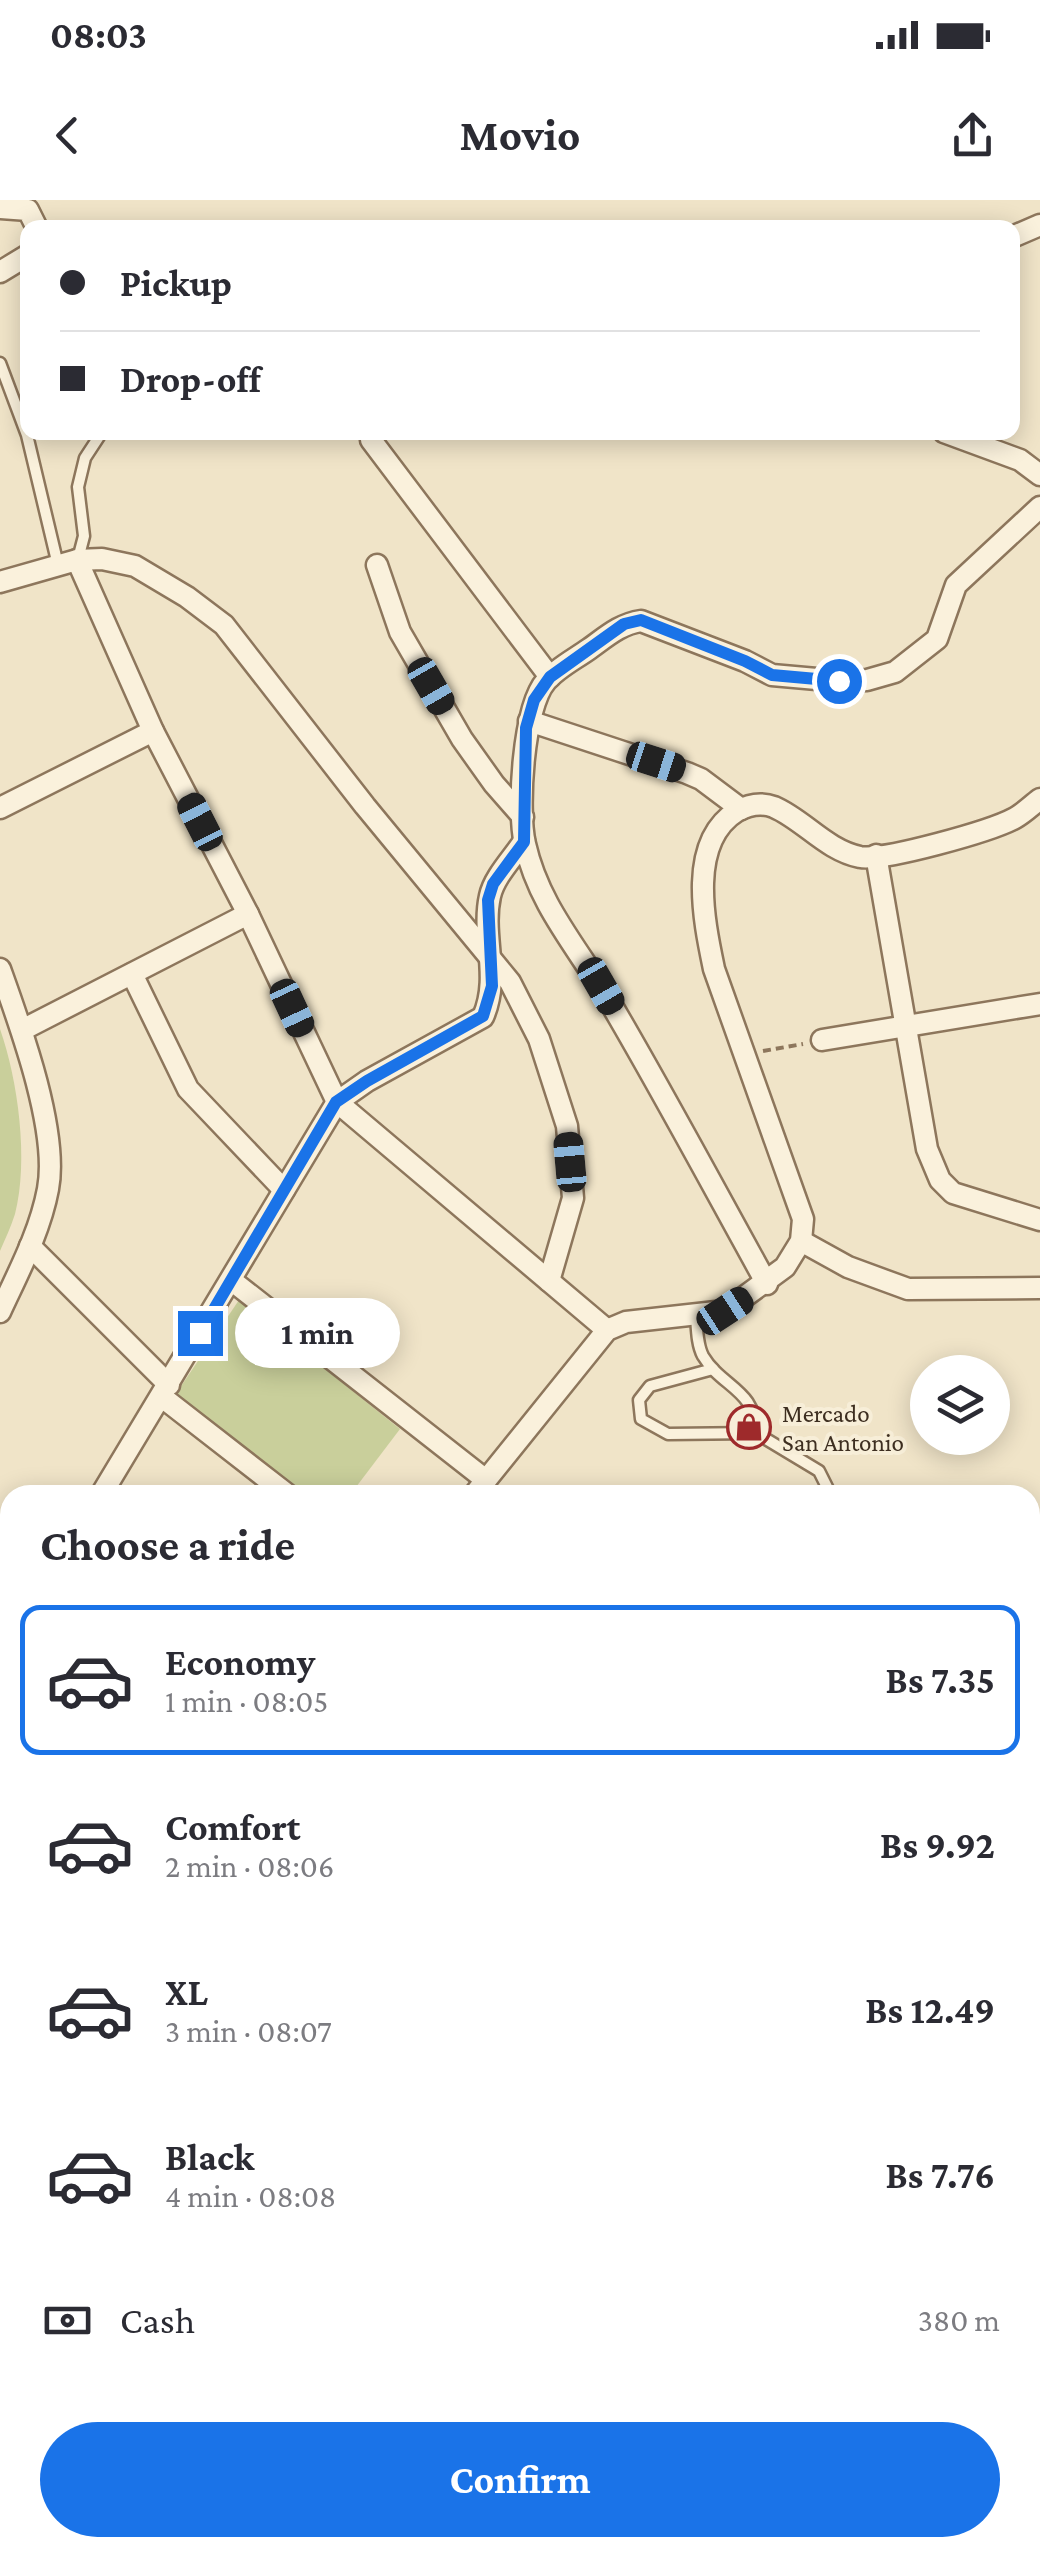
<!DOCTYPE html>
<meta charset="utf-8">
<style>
body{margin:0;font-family:"Crimson Pro",serif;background:#f2f2f3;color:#2b2b33;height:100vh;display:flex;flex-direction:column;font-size:38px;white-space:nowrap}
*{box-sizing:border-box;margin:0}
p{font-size:32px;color:#7c7c81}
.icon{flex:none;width:55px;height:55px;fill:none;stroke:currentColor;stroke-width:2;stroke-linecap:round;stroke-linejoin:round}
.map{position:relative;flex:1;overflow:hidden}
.sheet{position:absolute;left:0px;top:1285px;width:1040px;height:1072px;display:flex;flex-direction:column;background:#fff;border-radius:30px 30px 0 0;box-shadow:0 5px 25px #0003}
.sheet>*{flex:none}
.guide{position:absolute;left:20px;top:20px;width:1000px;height:220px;border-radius:20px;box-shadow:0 5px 25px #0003;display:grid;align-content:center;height:220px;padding:0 40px;background:#fff}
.controls{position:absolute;left:910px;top:1155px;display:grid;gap:20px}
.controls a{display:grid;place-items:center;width:100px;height:100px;border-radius:50%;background:#fff;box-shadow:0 5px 25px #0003;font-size:50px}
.end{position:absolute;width:45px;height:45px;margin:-22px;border:12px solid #1a73e8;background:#fff;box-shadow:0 0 0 5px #fff}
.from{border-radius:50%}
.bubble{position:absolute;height:70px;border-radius:35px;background:#fff;box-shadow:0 5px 25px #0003;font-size:32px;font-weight:700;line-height:70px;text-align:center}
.car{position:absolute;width:30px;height:60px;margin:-30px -15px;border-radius:12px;box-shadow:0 0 8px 2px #0007;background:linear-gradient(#222 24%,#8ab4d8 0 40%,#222 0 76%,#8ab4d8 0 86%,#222 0)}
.guide b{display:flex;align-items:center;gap:35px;height:95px;font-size:38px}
.guide b+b{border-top:2px solid #e1e1e2}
.guide i{width:25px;height:25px;background:#2b2b33}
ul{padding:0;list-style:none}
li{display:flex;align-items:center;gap:30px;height:150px;margin:0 20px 15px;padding:0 20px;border:5px solid transparent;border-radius:20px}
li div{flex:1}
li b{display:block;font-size:38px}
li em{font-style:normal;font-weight:700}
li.selected{border-color:#1a73e8}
li>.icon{width:90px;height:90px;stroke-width:1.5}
h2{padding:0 40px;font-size:45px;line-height:120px}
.pay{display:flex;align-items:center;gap:25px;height:110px;padding:0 40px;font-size:38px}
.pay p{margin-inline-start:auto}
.button{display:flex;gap:20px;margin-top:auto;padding:20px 40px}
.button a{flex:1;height:115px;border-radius:60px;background:#1a73e8;color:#fff;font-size:40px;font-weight:700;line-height:115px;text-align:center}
.status{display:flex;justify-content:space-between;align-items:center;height:70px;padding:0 50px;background:#fff;direction:ltr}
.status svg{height:28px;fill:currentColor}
header{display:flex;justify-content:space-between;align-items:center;height:130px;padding:0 40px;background:#fff;font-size:45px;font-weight:700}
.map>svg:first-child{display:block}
.park{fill:#c9cf9b}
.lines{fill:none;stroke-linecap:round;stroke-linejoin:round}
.lane-casing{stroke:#8d765c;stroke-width:15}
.street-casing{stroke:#8d765c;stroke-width:25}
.secondary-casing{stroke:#6f573f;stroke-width:32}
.primary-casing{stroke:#5b4430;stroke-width:38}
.path{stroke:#8d765c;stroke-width:4;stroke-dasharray:8 5;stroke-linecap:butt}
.lane{stroke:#faf1dc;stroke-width:10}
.street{stroke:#faf1dc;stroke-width:20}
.secondary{stroke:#faf1dc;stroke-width:28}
.primary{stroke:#f3d9a0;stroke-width:32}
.route{stroke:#1a73e8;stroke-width:12}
.labels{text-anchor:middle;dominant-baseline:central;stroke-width:8;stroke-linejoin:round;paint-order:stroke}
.poi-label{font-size:25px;fill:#3d2e20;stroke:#f7eed8;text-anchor:start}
</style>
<div class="status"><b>08:03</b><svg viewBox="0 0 49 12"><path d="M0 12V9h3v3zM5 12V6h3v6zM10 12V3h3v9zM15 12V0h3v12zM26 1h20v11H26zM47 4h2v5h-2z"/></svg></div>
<header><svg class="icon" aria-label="back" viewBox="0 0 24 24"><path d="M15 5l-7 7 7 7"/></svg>Movio<svg class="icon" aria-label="share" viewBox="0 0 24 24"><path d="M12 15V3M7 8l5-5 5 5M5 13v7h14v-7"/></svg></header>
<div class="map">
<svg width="1040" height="2357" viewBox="0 0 1040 2357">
<rect width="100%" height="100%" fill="#f0e4c8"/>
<g class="park">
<path d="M0,829c18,51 29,132 15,185 -4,13 -10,25 -15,37z"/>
<path d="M239,1100l161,129 -50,66h-60l-121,-91z"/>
<path d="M0,2338h10v10h202l24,1v8l-236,-8z"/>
</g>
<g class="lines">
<g class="lane-casing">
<g id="lane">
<path d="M0,163l27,72 31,130"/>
<path d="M78,359l6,-23 -6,-49 7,-29 17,-26"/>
<path d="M696,1116c1,13 1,29 7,40 19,32 53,33 53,77l63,38 12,24"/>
<path d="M713,1169l-63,17 -11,14 2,19 27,15 88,-1"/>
<path d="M871,2357v-9"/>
</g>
</g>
<g class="street-casing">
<g id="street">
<path d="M0,8l28,2 9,18"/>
<path d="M1012,37l28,-12"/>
<path d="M0,72l28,-17"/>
<path d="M944,232l76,28 20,15"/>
<path d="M371,240l179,237"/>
<path d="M77,360l25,-1 33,7 52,31 37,28 141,181 145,176 29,57 28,87 6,72 -24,83"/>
<path d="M377,365l23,67 62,107 32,45 29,33"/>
<path d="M0,382l77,-22 76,171 95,183 89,188 270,228"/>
<path d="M529,521l158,52 14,6 40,30"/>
<path d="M0,608l153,-77"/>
<path d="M876,655l51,294 13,31 13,13 87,27"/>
<path d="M0,769c20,56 59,162 48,220 -8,43 -30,84 -48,123"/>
<path d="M132,774l56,115 96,101"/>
<path d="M22,830l226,-116"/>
<path d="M822,840l218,-36"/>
<path d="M801,1041l47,26 60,22 132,-1"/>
<path d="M30,1046l139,139"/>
<path d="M231,1080l255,200"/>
<path d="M767,1084c-52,-94 -102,-188 -156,-280 -31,-54 -72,-97 -86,-160 -8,-34 -2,-137 21,-163 11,-13 29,-22 43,-32 17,-12 31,-25 52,-28l104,40 27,14 67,6 28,-1 28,-8 42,-33 19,-54 84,-78"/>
<path d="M162,1197l126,98"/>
<path d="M101,1295l236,-393 30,-21 116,-64c18,-40 -2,-81 7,-121 4,-19 23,-38 34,-55"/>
<path d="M474,1295l133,-165 19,-8 99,-11 60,-44 16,-26 2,-22 -89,-250c-10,-48 -27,-127 23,-158 11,-6 24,-9 37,-4 30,13 52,43 86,50 25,4 131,-26 155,-39 9,-5 17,-13 25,-19"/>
<path d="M0,1491l10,1"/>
<path d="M0,1615h10"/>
<path d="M0,1929h10"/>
<path d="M261,2348v9"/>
<path d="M627,2348l14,9"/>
<path d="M706,2357v-9"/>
</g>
</g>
<g class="secondary-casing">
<g id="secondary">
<path d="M0,1385l10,-12"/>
<path d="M1030,1524h10"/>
<path d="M0,2332h10"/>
<path d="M371,2348l48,1 15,8"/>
</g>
</g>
<g class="primary-casing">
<g id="primary">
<path d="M0,1663l10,14"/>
<path d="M0,1723l10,17"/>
<path d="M1030,1747l2,-113 8,-67"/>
<path d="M1030,1764l4,593"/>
<path d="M418,2348l7,9"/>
<path d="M453,2348l7,9"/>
</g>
</g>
<path class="path" d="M763,851l40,-7"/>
<use href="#lane" class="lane"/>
<use href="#street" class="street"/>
<use href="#secondary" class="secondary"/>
<use href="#primary" class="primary"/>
</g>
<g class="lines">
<path class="route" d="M200,1133l136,-231 31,-21 116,-65 9,-30 -4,-86 5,-16 31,-42 2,-114 8,-28 16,-23 74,-53 17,-4 104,41 27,14 67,6"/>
</g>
<defs>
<g id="shop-ring" transform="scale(2.25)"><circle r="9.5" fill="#f7eed8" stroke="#9e2a2b" stroke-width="1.5"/><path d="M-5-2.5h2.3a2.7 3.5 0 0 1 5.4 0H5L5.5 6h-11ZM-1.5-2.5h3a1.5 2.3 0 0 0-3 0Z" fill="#9e2a2b"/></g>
</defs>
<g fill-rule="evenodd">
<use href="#shop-ring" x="749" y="1227"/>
</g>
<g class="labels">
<g class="poi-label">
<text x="782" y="1213">Mercado<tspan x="782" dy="29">San Antonio</tspan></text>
</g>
</g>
</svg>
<div class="controls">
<a><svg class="icon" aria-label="layers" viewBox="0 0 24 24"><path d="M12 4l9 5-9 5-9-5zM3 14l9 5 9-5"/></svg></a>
</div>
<i class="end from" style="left:839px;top:481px"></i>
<i class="end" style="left:200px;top:1133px"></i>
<div class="bubble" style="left:235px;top:1098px;width:165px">1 min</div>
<i class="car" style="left:431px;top:486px;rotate:150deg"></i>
<i class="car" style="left:656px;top:562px;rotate:108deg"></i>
<i class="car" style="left:200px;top:622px;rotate:333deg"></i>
<i class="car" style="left:601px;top:786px;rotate:150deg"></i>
<i class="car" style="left:292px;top:808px;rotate:155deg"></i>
<i class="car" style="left:570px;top:962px;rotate:355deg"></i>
<i class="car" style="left:725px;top:1111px;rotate:57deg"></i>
<div class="guide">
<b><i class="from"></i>Pickup</b>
<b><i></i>Drop-off</b>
</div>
<section class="sheet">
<h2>Choose a ride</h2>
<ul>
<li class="selected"><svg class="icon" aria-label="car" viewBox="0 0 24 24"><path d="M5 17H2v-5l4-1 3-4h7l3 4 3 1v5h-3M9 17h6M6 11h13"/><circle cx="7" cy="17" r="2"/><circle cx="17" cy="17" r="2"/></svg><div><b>Economy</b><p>1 min · 08:05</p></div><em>Bs 7.35</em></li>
<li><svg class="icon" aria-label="car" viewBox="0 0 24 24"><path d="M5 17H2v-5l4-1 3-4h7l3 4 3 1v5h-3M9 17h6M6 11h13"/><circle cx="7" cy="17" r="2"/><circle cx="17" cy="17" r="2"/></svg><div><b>Comfort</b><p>2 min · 08:06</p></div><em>Bs 9.92</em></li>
<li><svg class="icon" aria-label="car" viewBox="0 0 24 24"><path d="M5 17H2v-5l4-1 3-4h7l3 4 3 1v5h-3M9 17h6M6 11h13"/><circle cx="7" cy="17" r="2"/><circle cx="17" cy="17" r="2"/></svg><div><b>XL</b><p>3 min · 08:07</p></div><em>Bs 12.49</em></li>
<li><svg class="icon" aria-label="car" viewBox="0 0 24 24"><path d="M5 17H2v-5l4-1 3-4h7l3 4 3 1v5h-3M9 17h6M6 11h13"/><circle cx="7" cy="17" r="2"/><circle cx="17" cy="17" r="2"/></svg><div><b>Black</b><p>4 min · 08:08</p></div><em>Bs 7.76</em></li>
</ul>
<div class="pay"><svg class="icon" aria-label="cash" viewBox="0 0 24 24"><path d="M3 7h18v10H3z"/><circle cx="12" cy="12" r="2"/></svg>Cash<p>380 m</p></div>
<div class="button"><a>Confirm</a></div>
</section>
</div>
